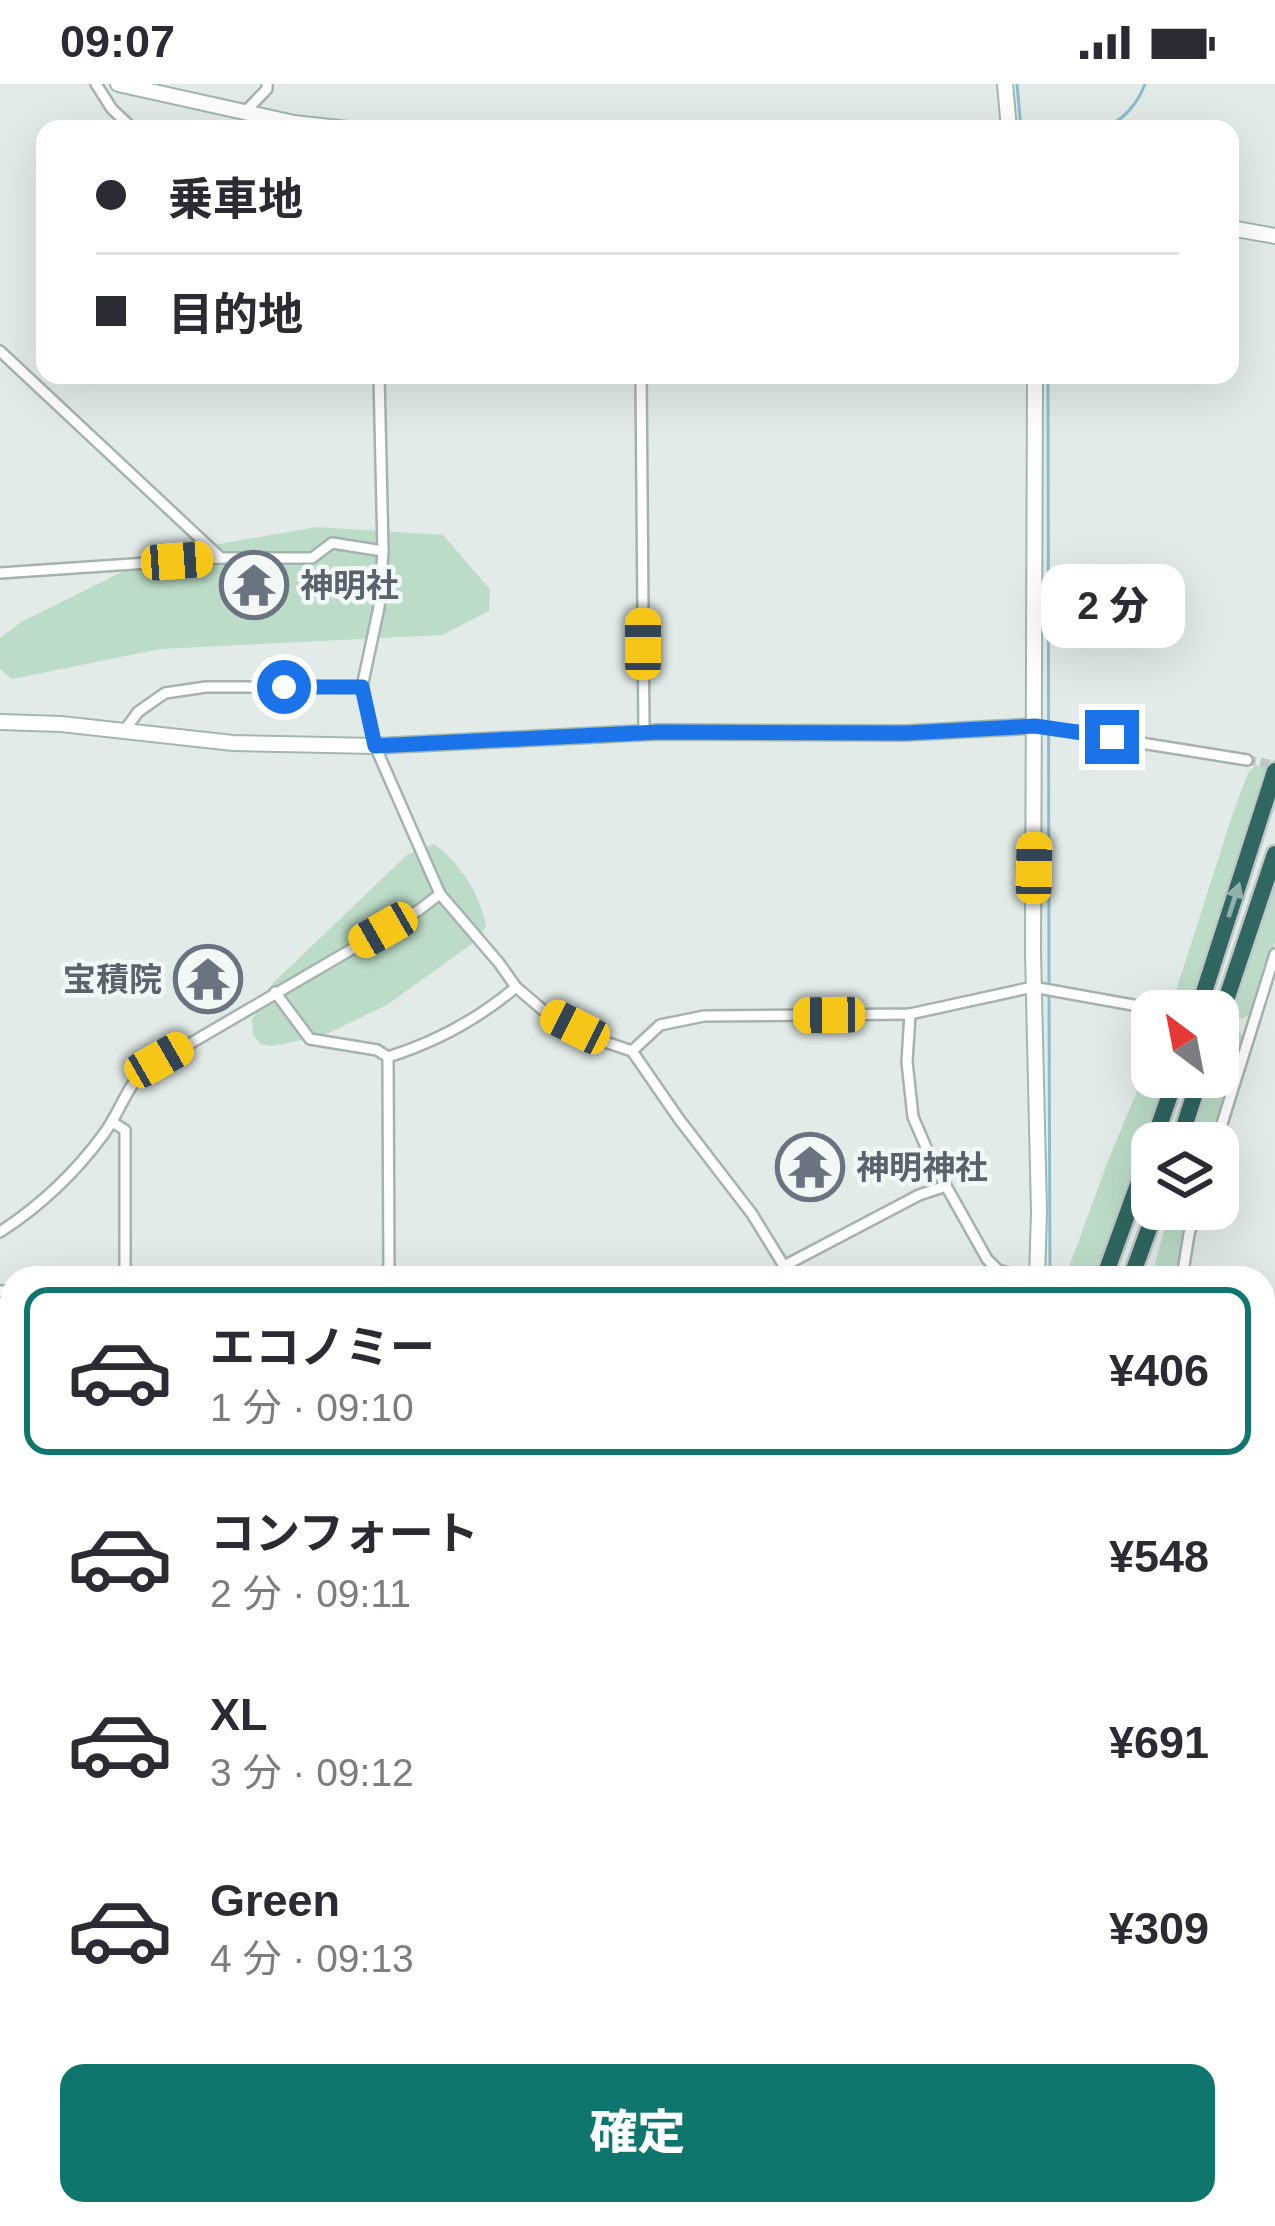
<!DOCTYPE html>
<html lang="ja">
<meta charset="utf-8">
<style>
body{margin:0;font-family:Helvetica,"Noto Sans JP",sans-serif;background:#f7f7f7;color:#2b2b33;height:100vh;display:flex;flex-direction:column;font-size:45px;white-space:nowrap}
*{box-sizing:border-box;margin:0}
p{font-size:39px;color:#7c7c81}
.icon{flex:none;width:66px;height:66px;fill:none;stroke:currentColor;stroke-width:2;stroke-linecap:round;stroke-linejoin:round}
.map{position:relative;flex:1;overflow:hidden}
.panel{position:absolute;left:0px;top:1182px;width:1275px;height:960px;display:flex;flex-direction:column;background:#fff;border-radius:36px 36px 0 0;box-shadow:0 12px 48px #0002}
.panel>*{flex:none}
.top-card{position:absolute;left:36px;top:36px;width:1203px;height:264px;border-radius:24px;box-shadow:0 12px 48px #0002;display:grid;align-content:center;height:264px;padding:0 60px;background:#fff}
.needle{width:78px;rotate:328deg}
.tools{position:absolute;left:1131px;top:906px;display:grid;gap:24px}
.tools a{display:grid;place-items:center;width:108px;height:108px;border-radius:24px;background:#fff;box-shadow:0 12px 48px #0002;font-size:60px}
.end{position:absolute;width:54px;height:54px;margin:-27px;border:15px solid #1a73e8;background:#fff;box-shadow:0 0 0 6px #fff}
.from{border-radius:50%}
.bubble{position:absolute;height:84px;border-radius:24px;background:#fff;box-shadow:0 12px 48px #0002;font-size:39px;font-weight:800;line-height:84px;text-align:center}
.car{position:absolute;width:36px;height:72px;margin:-36px -18px;border-radius:15px;box-shadow:0 0 9px 3px #0007;background:linear-gradient(#f5c518 24%,#345 0 40%,#f5c518 0 76%,#345 0 86%,#f5c518 0)}
.top-card b{display:flex;align-items:center;gap:42px;height:114px;font-size:45px}
.top-card b+b{border-top:3px solid #e1e1e2}
.top-card i{width:30px;height:30px;background:#2b2b33}
ul{padding:21px 0 0;list-style:none}
li{display:flex;align-items:center;gap:36px;height:168px;margin:0 24px 18px;padding:0 36px;border:6px solid transparent;border-radius:24px}
li div{flex:1}
li b{display:block;font-size:45px}
li em{font-style:normal;font-weight:800}
li.on{border-color:#0f766e}
li>.icon{width:108px;height:108px;stroke-width:1.5}
.action{display:flex;gap:24px;margin-top:auto;padding:24px 60px}
.action a{flex:1;height:138px;border-radius:24px;background:#0f766e;color:#fff;font-size:48px;font-weight:800;line-height:138px;text-align:center}
.status{display:flex;justify-content:space-between;align-items:center;height:84px;padding:0 60px;background:#fff;direction:ltr}
.status svg{height:33px;fill:currentColor}
.map>svg:first-child{display:block}
.green{fill:#bcdcc7}
.water{fill:#8cbdce}
.lines{fill:none;stroke-linecap:round;stroke-linejoin:round}
.stream{stroke:#8cbdce;stroke-width:3}
.street-tunnel{stroke:#bcc8c5;stroke-width:9;stroke-dasharray:9 4.5;stroke-linecap:butt}
.street-casing{stroke:#a5b3af;stroke-width:14}
.secondary-casing{stroke:#a1b7b1;stroke-width:18}
.highway-casing{stroke:#c1c8c7;stroke-width:21}
.street{stroke:#fff;stroke-width:9}
.secondary{stroke:#fff;stroke-width:14}
.highway{stroke:#306761;stroke-width:16}
.oneway{fill:#91b0ac}
.route{stroke:#1a73e8;stroke-width:15}
.labels{text-anchor:middle;dominant-baseline:central;stroke-width:9;stroke-linejoin:round;paint-order:stroke}
.worship-label{font-size:33px;font-weight:bold;fill:#5b616d;stroke:#f2f8f6;text-anchor:start}
</style>
<div class="status"><b>09:07</b><svg viewBox="0 0 49 12"><path d="M0 12V9h3v3zM5 12V6h3v6zM10 12V3h3v9zM15 12V0h3v12zM26 1h20v11H26zM47 4h2v5h-2z"/></svg></div>
<div class="map">
<svg width="1275" height="2142" viewBox="0 0 1275 2142">
<rect width="100%" height="100%" fill="#e2ebe8"/>
<g class="green">
<path d="M317,443l126,8 47,54 -1,22 -47,24 -282,14 -148,30 -12,-10v-31l21,-16 135,-67z"/>
<path d="M1256,681l14,2 -80,244 -10,-3 -7,-8 59,-184 16,-43z"/>
<path d="M434,760c26,18 47,52 52,83l-13,16 -86,62 -65,31 -50,10 -11,-2 -8,-9 -1,-15 22,-38 134,-128z"/>
<path d="M1275,800v58l-24,72 -9,5 -12,-2z"/>
<path d="M1227,943l11,2 5,8 -32,106h-21l21,-66h7v-25z"/>
<path d="M1152,971v22h15l-74,201h-28l43,-117z"/>
<path d="M1170,1125h23l-14,69h-28z"/>
</g>
<path class="water" d="M1275,2004v103l-6,35h-60v-12h54v-108z"/>
<g class="lines">
<g class="stream">
<path d="M1017,0l4,45"/>
<path d="M1106,45c19,-12 31,-24 39,-45"/>
<path d="M1048,291l1,610"/>
<path d="M1049,911l1,283"/>
</g>
<path class="street-tunnel" d="M1247,676l28,5"/>
<g class="street-casing">
<g id="street">
<path d="M96,0l16,25 21,20"/>
<path d="M245,28l22,-23v-5"/>
<path d="M0,267l221,207"/>
<path d="M379,291l4,176 -4,56 -17,80 13,59 65,148 59,69 17,24 28,24 61,31 27,9 47,68 73,95 32,52 1,12"/>
<path d="M641,291l3,358"/>
<path d="M0,489l221,-15h91l20,-15 51,8"/>
<path d="M1035,642l212,34"/>
<path d="M124,647l14,-19 27,-19 41,-6h156"/>
<path d="M275,908l35,47 67,11 11,7 1,221"/>
<path d="M910,930l-3,48 6,55 19,44 55,98 11,11 30,8"/>
<path d="M632,967l28,-26 44,-9 206,-2 123,-27 133,24"/>
<path d="M388,973c48,-15 89,-37 128,-70"/>
<path d="M112,1038l13,8v148"/>
<path d="M1216,1059l59,-189"/>
<path d="M0,1148c40,-26 75,-59 103,-97 16,-21 22,-45 40,-64l276,-161 21,-16"/>
<path d="M784,1182l135,-71 27,-9"/>
<path d="M1182,1194l7,-44 7,-25"/>
<path d="M0,1207h12"/>
<path d="M519,2142l1,-12"/>
<path d="M770,2142l2,-12"/>
<path d="M930,2142l4,-12"/>
</g>
</g>
<g class="secondary-casing">
<g id="secondary">
<path d="M118,0l176,39 54,6"/>
<path d="M1005,0l4,45"/>
<path d="M1230,144l45,8"/>
<path d="M1035,291l-2,578 6,259 -2,66"/>
<path d="M0,638l61,2 172,19 142,3 284,-14 247,1 129,-7"/>
<path d="M1263,1490l12,1"/>
<path d="M0,1519h12"/>
<path d="M1263,1625l12,5"/>
<path d="M1093,2142l1,-12"/>
</g>
</g>
<g class="highway-casing">
<g id="highway">
<path d="M1198,927l77,-240"/>
<path d="M1218,940l57,-170"/>
<path d="M1153,1059l23,-66"/>
<path d="M1179,1059l21,-66"/>
<path d="M1104,1194l48,-132"/>
<path d="M1131,1194l25,-69"/>
<path d="M569,2142l6,-12"/>
<path d="M593,2142l4,-12"/>
<path d="M836,2142l2,-12"/>
<path d="M856,2142l3,-12"/>
<path d="M873,2142l4,-12"/>
</g>
</g>
<use href="#street" class="street"/>
<use href="#secondary" class="secondary"/>
<use href="#highway" class="highway"/>
</g>
<defs><path id="oneway-solid" d="M-6-.8H1V-3.2L6.5 0L1 3.2V.8H-6Z" transform="scale(3)"/></defs>
<use class="oneway" href="#oneway-solid" transform="translate(1234 816) rotate(-72)"/>
<g class="lines">
<path class="route" d="M284,603h78l13,59 284,-14 247,1 129,-7 77,11"/>
</g>
<defs>
<g id="temple-ring" transform="scale(3.45)"><circle r="9.5" fill="#f2f8f6" stroke="#6b7280" stroke-width="1.5"/><path d="M0-6L5-2H3V0L6.5 2.5H4V6H1.5V3h-3V6H-4V2.5H-6.5L-3 0V-2H-5Z" fill="#6b7280"/></g>
</defs>
<g fill-rule="evenodd">
<use href="#temple-ring" x="254" y="501"/>
<use href="#temple-ring" x="208" y="895"/>
<use href="#temple-ring" x="810" y="1083"/>
</g>
<g class="labels">
<g class="worship-label">
<text x="300" y="501">神明社</text>
<text x="162" y="895" text-anchor="end">宝積院</text>
<text x="856" y="1083">神明神社</text>
</g>
</g>
</svg>
<div class="tools">
<a><svg class="needle" viewBox="-14 -14 28 28"><path d="M0-13l5 13h-10z" fill="#e53935"/><path d="M0 13l5-13h-10z" fill="#7c7c81"/></svg></a>
<a><svg class="icon" aria-label="layers" viewBox="0 0 24 24"><path d="M12 4l9 5-9 5-9-5zM3 14l9 5 9-5"/></svg></a>
</div>
<i class="end from" style="left:284px;top:603px"></i>
<i class="end" style="left:1112px;top:653px"></i>
<div class="bubble" style="left:1041px;top:480px;width:144px">2 分</div>
<i class="car" style="left:177px;top:477px;rotate:86deg"></i>
<i class="car" style="left:643px;top:560px;rotate:0deg"></i>
<i class="car" style="left:1034px;top:784px;rotate:1deg"></i>
<i class="car" style="left:383px;top:846px;rotate:240deg"></i>
<i class="car" style="left:829px;top:931px;rotate:269deg"></i>
<i class="car" style="left:575px;top:943px;rotate:297deg"></i>
<i class="car" style="left:159px;top:976px;rotate:60deg"></i>
<div class="top-card">
<b><i class="from"></i>乗車地</b>
<b><i></i>目的地</b>
</div>
<section class="panel">
<ul>
<li class="on"><svg class="icon" aria-label="car" viewBox="0 0 24 24"><path d="M5 17H2v-5l4-1 3-4h7l3 4 3 1v5h-3M9 17h6M6 11h13"/><circle cx="7" cy="17" r="2"/><circle cx="17" cy="17" r="2"/></svg><div><b>エコノミー</b><p>1 分 · 09:10</p></div><em>¥406</em></li>
<li><svg class="icon" aria-label="car" viewBox="0 0 24 24"><path d="M5 17H2v-5l4-1 3-4h7l3 4 3 1v5h-3M9 17h6M6 11h13"/><circle cx="7" cy="17" r="2"/><circle cx="17" cy="17" r="2"/></svg><div><b>コンフォート</b><p>2 分 · 09:11</p></div><em>¥548</em></li>
<li><svg class="icon" aria-label="car" viewBox="0 0 24 24"><path d="M5 17H2v-5l4-1 3-4h7l3 4 3 1v5h-3M9 17h6M6 11h13"/><circle cx="7" cy="17" r="2"/><circle cx="17" cy="17" r="2"/></svg><div><b>XL</b><p>3 分 · 09:12</p></div><em>¥691</em></li>
<li><svg class="icon" aria-label="car" viewBox="0 0 24 24"><path d="M5 17H2v-5l4-1 3-4h7l3 4 3 1v5h-3M9 17h6M6 11h13"/><circle cx="7" cy="17" r="2"/><circle cx="17" cy="17" r="2"/></svg><div><b>Green</b><p>4 分 · 09:13</p></div><em>¥309</em></li>
</ul>
<div class="action"><a>確定</a></div>
</section>
</div>
